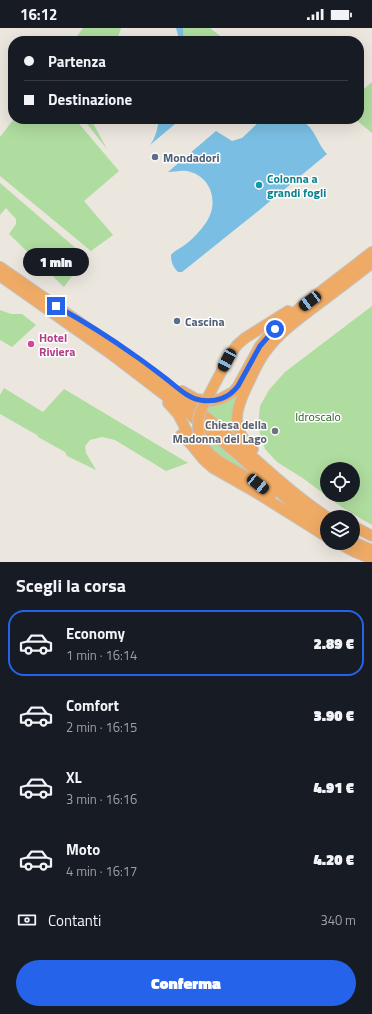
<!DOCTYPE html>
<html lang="it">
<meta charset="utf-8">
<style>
body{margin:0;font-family:"Titillium Web",sans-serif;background:#242831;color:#f1f3f6;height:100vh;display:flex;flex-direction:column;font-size:15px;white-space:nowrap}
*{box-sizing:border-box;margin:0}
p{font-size:13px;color:#9ea1a6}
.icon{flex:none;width:22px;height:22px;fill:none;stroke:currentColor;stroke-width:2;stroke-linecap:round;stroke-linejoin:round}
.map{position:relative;height:534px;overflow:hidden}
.sheet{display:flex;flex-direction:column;background:#171b24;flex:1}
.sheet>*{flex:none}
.top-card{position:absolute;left:8px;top:8px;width:356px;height:88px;border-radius:16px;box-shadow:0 4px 16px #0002;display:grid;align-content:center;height:88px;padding:0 16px;background:#171b24}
.fabs{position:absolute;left:320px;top:434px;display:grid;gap:8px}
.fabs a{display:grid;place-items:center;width:40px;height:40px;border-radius:50%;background:#171b24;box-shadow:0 4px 16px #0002;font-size:20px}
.end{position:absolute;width:18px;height:18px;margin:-9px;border:5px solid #2563eb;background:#fff;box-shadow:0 0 0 2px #fff}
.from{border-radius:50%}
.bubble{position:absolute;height:28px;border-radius:14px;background:#171b24;box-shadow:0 4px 16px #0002;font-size:13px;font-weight:800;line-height:28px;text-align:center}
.car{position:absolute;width:12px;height:24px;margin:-12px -6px;border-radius:5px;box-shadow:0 0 3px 1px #0007;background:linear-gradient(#222 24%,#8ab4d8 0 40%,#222 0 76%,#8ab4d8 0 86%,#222 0)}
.top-card b{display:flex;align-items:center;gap:14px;height:38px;font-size:15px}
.top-card b+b{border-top:1px solid #363941}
.top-card i{width:10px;height:10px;background:#f1f3f6}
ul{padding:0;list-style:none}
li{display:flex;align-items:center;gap:12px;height:66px;margin:0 8px 6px;padding:0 8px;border:2px solid transparent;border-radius:16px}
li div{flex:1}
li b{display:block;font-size:15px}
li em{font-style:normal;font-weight:800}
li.active{border-color:#2563eb}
li>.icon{width:36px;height:36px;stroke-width:1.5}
h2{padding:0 16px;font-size:18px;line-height:48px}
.pay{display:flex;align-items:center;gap:10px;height:44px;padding:0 16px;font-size:15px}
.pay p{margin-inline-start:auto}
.action{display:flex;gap:8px;margin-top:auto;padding:8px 16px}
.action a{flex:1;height:46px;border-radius:24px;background:#2563eb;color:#fff;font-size:16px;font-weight:800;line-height:46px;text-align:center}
.status{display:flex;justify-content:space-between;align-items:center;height:28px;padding:0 20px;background:#171b24;direction:ltr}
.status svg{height:11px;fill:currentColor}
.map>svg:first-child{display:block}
.green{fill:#afdc9f;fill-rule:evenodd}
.water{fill:#7abfe3}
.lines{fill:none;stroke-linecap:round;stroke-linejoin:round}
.highway-casing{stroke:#c3c3c3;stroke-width:12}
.highway{stroke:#efab65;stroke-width:10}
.highway-bridge-casing{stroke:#c3c3c3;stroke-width:12;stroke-linecap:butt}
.highway-bridge{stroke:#efab65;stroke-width:10}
.route{stroke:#2563eb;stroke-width:5}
.service-dot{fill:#5c6f8a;stroke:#fff;stroke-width:1.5}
.culture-dot{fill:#0f9aa8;stroke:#fff;stroke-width:1.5}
.hotel-dot{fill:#d1479c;stroke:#fff;stroke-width:1.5}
.worship-dot{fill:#6b7280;stroke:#fff;stroke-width:1.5}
.labels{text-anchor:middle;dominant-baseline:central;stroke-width:3;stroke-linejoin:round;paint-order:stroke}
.service-label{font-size:12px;font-weight:bold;fill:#4e5e75;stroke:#fff;text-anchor:start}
.culture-label{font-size:12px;font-weight:bold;fill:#0d838f;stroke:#fff;text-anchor:start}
.hotel-label{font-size:12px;font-weight:bold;fill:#b23c85;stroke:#fff;text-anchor:start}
.park-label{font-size:12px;fill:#296121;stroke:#fff}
.worship-label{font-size:12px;font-weight:bold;fill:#5b616d;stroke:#fff;text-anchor:end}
</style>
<div class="status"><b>16:12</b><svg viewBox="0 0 49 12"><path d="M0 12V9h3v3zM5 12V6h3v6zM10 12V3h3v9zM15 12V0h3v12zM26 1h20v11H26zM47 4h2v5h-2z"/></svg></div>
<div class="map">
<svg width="372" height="534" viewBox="0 0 372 534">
<rect width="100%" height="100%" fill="#ebe6de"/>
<g class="green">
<path d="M83,0h38l-4,13h-32l-8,-5z"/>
<path d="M183,0h27l14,11v2h-40z"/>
<path d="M372,54v51l-17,-14h4v-26z"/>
<path d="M14,91h61l44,52 -35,30 29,34 -22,16 -91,-75v-39z"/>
<path d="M83,91h9l2,6 13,24z"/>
<path d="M0,155l86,74 -22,30 -55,-53 7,-10v-5l-10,-11 -6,7z"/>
<path d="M372,278v219l-29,-17 -39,-29 -27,-17 -12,-13 -7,-22 2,-21 9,-16 16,-18zM327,441h26v26h-26z"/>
<path d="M0,282l11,4h11l14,11 -24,22 -12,-7z"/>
<path d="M245,351c-6,15 -16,31 -12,47 1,5 3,9 5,13l-32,-27 3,-9z"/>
<path d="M4,360l39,24 21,-23 124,74 -22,8 -51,-31 -13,-3 -12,3 -5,6 1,7 10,17 -29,-14 -2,-4 -27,-15 -1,-2 -37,-21v-19z"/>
<path d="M203,404l54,47 -46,-30 -6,-9z"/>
</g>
<g class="water">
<path d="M176,0h7l1,13h-6v-6z"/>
<path d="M158,91h23l-31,26c5,-6 9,-19 8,-26z"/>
<path d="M262,91h35c19,7 18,22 30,35l-70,58 -75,60h-4c-5,-5 -7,-10 -7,-17 4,-5 10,-7 15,-11 7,-5 14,-13 19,-20 15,-20 7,-48 -18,-53 -6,-1 -13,1 -19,1l48,-41 16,10 10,-3z"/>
</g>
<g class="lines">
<g class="highway-casing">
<g id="highway">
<path d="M0,239c60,42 122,83 180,129 23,18 45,37 67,56 26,23 51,46 80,65"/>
<path d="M0,248l111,78 72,55 53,44 61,55 30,20"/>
<path d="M230,327l7,-10 8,-7 43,-27"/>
<path d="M182,363l14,8 16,2 8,-2 13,-7 5,-6 22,-40 11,-13 31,-27 70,-54"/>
<path d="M168,375l10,11 15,29"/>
<path d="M181,407l9,8 13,16 10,9 44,25 70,44"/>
<path d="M201,414c10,19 30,25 47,36 8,5 16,11 23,17"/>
<path d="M253,421c-23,-20 -18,-38 -6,-63 6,-12 11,-25 19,-35 13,-18 30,-30 47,-43 20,-15 40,-30 59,-45"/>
<path d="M353,498l19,10"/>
<path d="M353,514l19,8"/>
<path d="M338,515l17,9 17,7"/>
</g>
</g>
<use href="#highway" class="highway"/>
<g class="highway-bridge-casing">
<path id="highway-bridge" d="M201,414c-4,-10 -4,-20 -1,-30l30,-57"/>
</g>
<use href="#highway-bridge" class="highway-bridge"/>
</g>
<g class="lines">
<path class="route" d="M56,278c27,15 53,31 78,49 12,8 23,17 35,26 9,7 19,17 31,19 15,3 29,-2 38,-14l22,-40 15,-17"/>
</g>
<g class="service-dot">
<circle cx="155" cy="129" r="4"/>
<circle cx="177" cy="293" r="4"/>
</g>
<circle class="culture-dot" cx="259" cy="157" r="4"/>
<circle class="hotel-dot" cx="31" cy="316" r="4"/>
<circle class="worship-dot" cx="275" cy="403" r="4"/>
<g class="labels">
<g class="service-label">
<text x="163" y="129">Mondadori</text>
<text x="185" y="293">Cascina</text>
</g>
<g class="culture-label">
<text x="267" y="150">Colonna a<tspan x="267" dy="14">grandi fogli</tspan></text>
</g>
<g class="hotel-label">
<text x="39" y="309">Hotel<tspan x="39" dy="14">Riviera</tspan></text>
</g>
<g class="park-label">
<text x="318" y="388">Idroscalo</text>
</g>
<g class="worship-label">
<text x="267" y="396">Chiesa della<tspan x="267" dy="14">Madonna del Lago</tspan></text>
</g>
</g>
</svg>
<div class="fabs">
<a><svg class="icon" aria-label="locate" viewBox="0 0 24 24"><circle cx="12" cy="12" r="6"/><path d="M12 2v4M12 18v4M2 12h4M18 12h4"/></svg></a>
<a><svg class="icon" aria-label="layers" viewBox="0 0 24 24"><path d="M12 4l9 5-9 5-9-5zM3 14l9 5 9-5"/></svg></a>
</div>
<i class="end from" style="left:275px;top:301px"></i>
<i class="end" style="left:56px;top:278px"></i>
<div class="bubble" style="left:23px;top:220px;width:66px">1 min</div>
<i class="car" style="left:310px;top:273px;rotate:233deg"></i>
<i class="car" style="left:227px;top:332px;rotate:208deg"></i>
<i class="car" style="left:258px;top:456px;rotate:129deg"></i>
<div class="top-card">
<b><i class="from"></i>Partenza</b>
<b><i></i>Destinazione</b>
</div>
</div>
<section class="sheet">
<h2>Scegli la corsa</h2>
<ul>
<li class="active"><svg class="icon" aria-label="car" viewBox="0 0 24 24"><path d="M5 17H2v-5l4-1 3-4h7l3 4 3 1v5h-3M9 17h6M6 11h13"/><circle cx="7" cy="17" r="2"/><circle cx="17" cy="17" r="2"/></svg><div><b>Economy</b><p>1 min · 16:14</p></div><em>2.89 €</em></li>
<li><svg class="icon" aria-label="car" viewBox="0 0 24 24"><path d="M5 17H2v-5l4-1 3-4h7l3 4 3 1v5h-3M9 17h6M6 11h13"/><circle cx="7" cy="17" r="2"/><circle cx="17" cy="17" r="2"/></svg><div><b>Comfort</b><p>2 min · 16:15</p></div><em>3.90 €</em></li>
<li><svg class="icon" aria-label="car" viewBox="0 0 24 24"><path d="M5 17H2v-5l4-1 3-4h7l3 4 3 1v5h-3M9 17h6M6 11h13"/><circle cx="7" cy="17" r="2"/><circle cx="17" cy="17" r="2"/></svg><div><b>XL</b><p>3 min · 16:16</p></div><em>4.91 €</em></li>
<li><svg class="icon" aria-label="car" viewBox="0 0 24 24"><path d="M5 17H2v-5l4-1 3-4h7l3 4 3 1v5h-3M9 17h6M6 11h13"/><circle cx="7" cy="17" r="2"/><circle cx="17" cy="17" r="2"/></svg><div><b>Moto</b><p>4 min · 16:17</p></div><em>4.20 €</em></li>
</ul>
<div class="pay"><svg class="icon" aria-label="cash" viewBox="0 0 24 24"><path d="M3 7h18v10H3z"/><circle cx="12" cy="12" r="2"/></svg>Contanti<p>340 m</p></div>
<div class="action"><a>Conferma</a></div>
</section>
